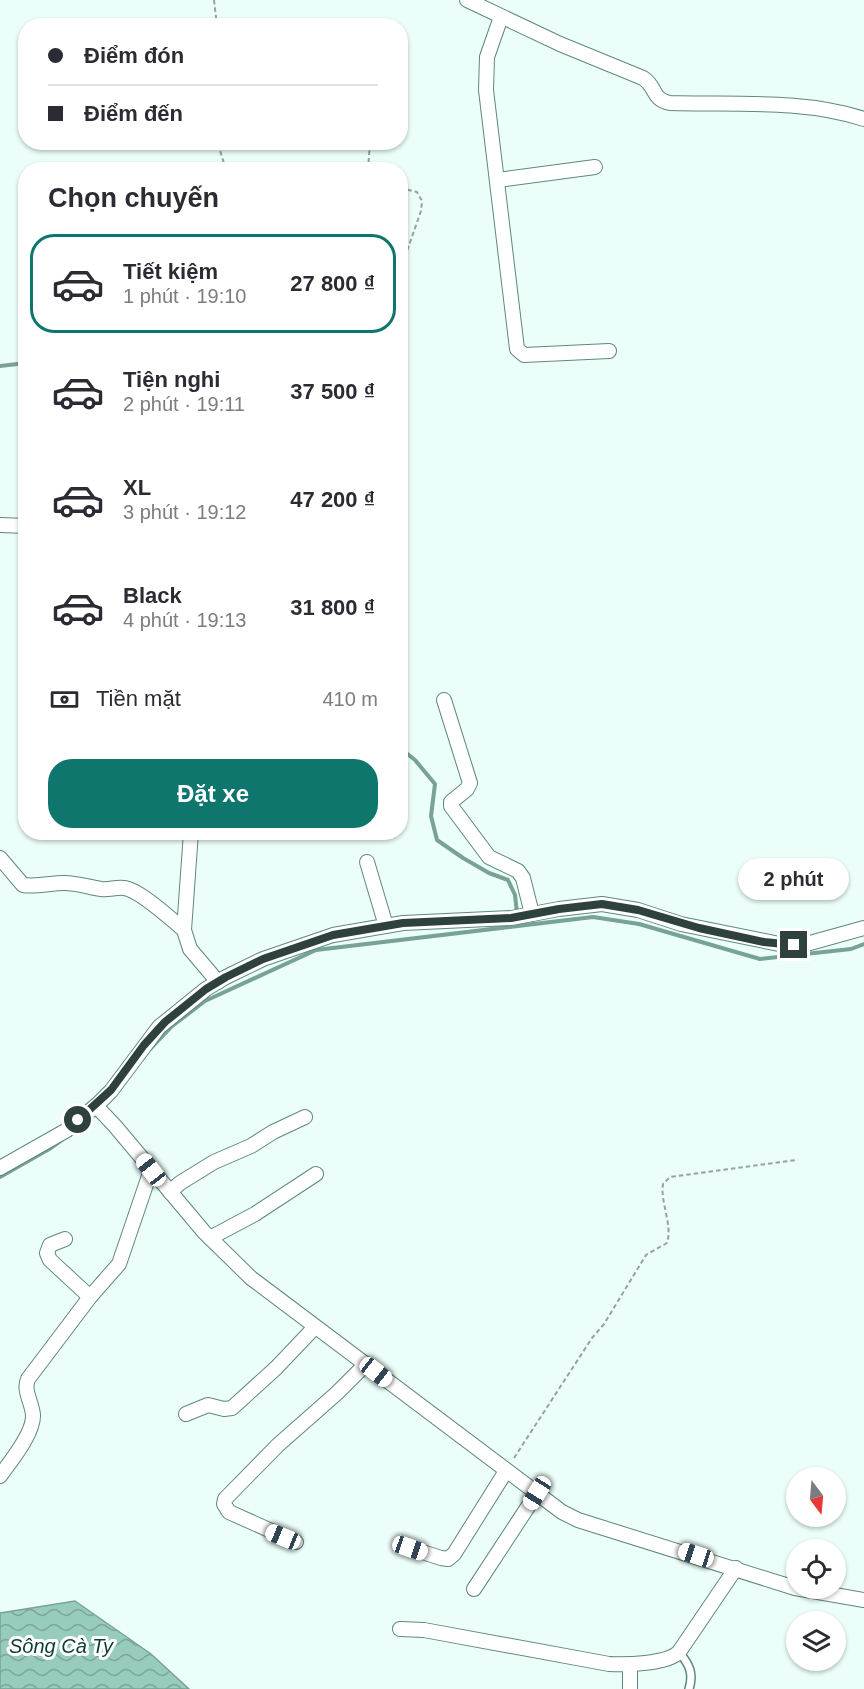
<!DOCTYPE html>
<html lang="vi">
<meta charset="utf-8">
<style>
body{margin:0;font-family:Helvetica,sans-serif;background:#f7f7f7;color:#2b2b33;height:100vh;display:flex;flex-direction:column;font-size:22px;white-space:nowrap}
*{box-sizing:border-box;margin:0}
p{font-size:20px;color:#7c7c81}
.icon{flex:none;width:33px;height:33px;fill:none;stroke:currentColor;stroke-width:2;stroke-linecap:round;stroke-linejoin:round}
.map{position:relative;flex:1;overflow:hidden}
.side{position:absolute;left:18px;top:162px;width:390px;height:678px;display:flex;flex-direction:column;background:#fff;border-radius:24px;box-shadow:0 2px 4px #0004}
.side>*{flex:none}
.hud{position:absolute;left:18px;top:18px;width:390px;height:132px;border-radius:24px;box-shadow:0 2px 4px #0004;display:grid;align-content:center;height:132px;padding:0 30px;background:#fff}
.needle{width:39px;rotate:164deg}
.tools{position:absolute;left:786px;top:1467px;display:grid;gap:12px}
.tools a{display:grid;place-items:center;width:60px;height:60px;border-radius:50%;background:#fff;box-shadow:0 2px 4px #0004;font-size:30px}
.end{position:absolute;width:27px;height:27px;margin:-14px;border:8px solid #2f413c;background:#fff;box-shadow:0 0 0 3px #fff}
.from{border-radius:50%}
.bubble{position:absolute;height:42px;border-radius:21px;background:#fff;box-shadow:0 2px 4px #0004;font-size:20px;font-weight:700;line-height:42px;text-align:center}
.car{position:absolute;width:18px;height:36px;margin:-18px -9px;border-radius:8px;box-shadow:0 0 4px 2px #0007;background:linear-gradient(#fff 24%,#345 0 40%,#fff 0 76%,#345 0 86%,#fff 0)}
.hud b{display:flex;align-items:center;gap:21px;height:57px;font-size:22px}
.hud b+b{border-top:2px solid #e1e1e2}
.hud i{width:15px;height:15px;background:#2b2b33}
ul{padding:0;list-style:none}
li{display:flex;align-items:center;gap:18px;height:99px;margin:0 12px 9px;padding:0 18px;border:3px solid transparent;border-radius:24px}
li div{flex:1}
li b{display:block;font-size:22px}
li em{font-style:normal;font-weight:700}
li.selected{border-color:#0f766e}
li>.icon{width:54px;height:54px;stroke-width:1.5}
h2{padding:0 30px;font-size:27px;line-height:72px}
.pay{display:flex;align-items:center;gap:15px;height:66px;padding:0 30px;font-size:22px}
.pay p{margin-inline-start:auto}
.primary-button{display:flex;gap:12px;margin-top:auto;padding:12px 30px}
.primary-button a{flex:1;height:69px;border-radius:24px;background:#0f766e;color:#fff;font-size:24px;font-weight:700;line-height:69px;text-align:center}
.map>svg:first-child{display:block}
.water{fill:url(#water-waves);stroke:#78a296;stroke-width:1.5}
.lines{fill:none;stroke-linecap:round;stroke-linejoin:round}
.stream{stroke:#78a296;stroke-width:4}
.lane-casing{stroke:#5e887d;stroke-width:10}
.street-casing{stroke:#5e887d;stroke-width:16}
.path{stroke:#92a49f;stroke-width:2;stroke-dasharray:4.5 3;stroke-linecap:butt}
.lane{stroke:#fff;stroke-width:7}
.street{stroke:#fff;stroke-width:14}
.route{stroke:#2f413c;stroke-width:8}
.labels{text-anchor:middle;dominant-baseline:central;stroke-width:6;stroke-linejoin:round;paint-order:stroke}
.water-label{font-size:20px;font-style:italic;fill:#0d3c33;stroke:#fff}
</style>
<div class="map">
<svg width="864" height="1689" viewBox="0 0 864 1689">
<defs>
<pattern id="water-waves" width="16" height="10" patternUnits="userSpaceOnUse" patternTransform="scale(1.5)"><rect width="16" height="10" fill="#97cbbd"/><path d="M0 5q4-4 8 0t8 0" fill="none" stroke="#7ca69b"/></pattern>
</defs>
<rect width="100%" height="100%" fill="#ecfef9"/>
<path class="water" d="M75,1601l76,53 38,35h-189v-76z"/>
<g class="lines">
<g class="stream">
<path d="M0,366l26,-3"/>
<path d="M400,748l15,12 20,24 -4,32 6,24 26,18 26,15 19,7 7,15 2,18"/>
<path d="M150,1049l21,-22 34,-26 111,-51 277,-33 46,7 121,35 91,-10 13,-5"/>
<path d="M0,1177l51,-29 11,-8"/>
</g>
<g class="lane-casing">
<path id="lane" d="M679,1652c10,12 15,21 10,37"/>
</g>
<g class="street-casing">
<g id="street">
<path d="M467,0l93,44 83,34c14,9 8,21 27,25 64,2 132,-4 194,16"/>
<path d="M501,17l-14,40 -1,33 31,259 7,6 85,-4"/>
<path d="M498,180l97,-13"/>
<path d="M0,525l26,1"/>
<path d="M444,700l26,83 -3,6 -16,13v4l38,51 29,14 5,7 9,36"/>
<path d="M191,832l-7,98 6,19 28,33"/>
<path d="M0,858l23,27c15,2 27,-2 41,-2 13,0 24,4 37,6 8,1 15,-2 23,-1 16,2 47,31 60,42"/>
<path d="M367,862l19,64"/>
<path d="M96,1106l19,20 89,106 47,46 311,234 16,8 217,68 69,12"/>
<path d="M0,1168l67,-38 31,-26 13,-13 48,-64 47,-38 20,-12 37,-18 70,-24 70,-12 108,-5 48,-9 43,-5 36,6 43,14 108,22 21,-3 54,-15"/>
<path d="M170,1192l10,-9 34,-21 37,-16 22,-14 32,-15"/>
<path d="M210,1238l45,-24 61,-40"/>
<path d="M65,1239l-15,6 -3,8 3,7 40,37"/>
<path d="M186,1414l22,-9 16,4 8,-1 44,-40 39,-41"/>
<path d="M0,1476c10,-14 34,-43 33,-61 -1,-13 -10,-24 -5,-36l62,-82 29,-33 32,-94"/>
<path d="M296,1542l-67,-30 -5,-8 1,-5 53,-54 59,-52 29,-29"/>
<path d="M410,1548l31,10 7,1 6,-5 52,-83"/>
<path d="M474,1589l63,-96"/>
<path d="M400,1629l24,1 185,34c17,1 58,0 70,-12l57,-84"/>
<path d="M630,1665v24"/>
</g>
</g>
<g class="path">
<path d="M214,0l3,26"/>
<path d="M218,142l9,6 31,-6"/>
<path d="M218,144l8,26"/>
<path d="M368,170l2,-28"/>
<path d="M400,188l17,4 5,9 -1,10 -21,60"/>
<path d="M514,1458l78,-120 12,-14 42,-69 21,-12c6,-18 -7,-40 -4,-59l7,-7 126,-17"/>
</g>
<use href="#lane" class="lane"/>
<use href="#street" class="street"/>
</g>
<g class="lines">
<path class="route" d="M78,1120l33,-30 33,-45 21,-23 41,-33 20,-12 37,-18 70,-24 70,-12 108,-5 48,-9 43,-5 36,6 61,18 65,14 30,3"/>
</g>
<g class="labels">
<g class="water-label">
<text x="61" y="1646">Sông Cà Ty</text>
</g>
</g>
</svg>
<div class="tools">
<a><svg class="needle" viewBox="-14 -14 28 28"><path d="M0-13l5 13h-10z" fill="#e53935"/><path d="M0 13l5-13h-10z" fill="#7c7c81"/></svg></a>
<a><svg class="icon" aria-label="locate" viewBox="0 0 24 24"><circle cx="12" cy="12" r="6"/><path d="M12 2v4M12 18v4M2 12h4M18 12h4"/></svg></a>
<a><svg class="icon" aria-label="layers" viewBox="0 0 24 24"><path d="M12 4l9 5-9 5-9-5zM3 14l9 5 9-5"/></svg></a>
</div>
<i class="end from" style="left:78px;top:1120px"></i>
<i class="end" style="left:794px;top:945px"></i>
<div class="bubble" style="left:738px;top:858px;width:111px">2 phút</div>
<i class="car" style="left:151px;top:1170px;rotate:322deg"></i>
<i class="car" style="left:376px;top:1372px;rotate:128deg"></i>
<i class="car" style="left:537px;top:1493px;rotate:212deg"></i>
<i class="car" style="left:283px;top:1537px;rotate:292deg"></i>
<i class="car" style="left:410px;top:1548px;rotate:109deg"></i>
<i class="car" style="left:696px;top:1555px;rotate:288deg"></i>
<div class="hud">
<b><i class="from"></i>Điểm đón</b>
<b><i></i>Điểm đến</b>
</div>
<section class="side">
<h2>Chọn chuyến</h2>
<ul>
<li class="selected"><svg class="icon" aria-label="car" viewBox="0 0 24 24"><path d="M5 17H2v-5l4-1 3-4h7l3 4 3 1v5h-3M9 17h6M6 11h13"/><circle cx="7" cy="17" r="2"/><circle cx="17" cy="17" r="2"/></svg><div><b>Tiết kiệm</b><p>1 phút · 19:10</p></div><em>27 800 ₫</em></li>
<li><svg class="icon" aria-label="car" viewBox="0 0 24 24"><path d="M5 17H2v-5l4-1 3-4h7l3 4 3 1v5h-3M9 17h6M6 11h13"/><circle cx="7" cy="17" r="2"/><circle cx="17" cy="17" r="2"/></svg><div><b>Tiện nghi</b><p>2 phút · 19:11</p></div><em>37 500 ₫</em></li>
<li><svg class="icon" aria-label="car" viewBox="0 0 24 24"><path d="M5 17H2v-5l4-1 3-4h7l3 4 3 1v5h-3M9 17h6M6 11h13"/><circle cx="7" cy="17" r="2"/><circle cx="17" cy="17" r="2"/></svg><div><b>XL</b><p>3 phút · 19:12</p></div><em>47 200 ₫</em></li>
<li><svg class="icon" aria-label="car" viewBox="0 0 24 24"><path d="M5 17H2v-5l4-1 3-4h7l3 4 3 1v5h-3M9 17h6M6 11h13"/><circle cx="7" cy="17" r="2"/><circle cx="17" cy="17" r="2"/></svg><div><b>Black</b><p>4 phút · 19:13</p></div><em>31 800 ₫</em></li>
</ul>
<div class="pay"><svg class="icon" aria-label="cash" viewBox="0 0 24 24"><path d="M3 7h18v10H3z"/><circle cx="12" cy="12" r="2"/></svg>Tiền mặt<p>410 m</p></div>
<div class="primary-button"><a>Đặt xe</a></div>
</section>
</div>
